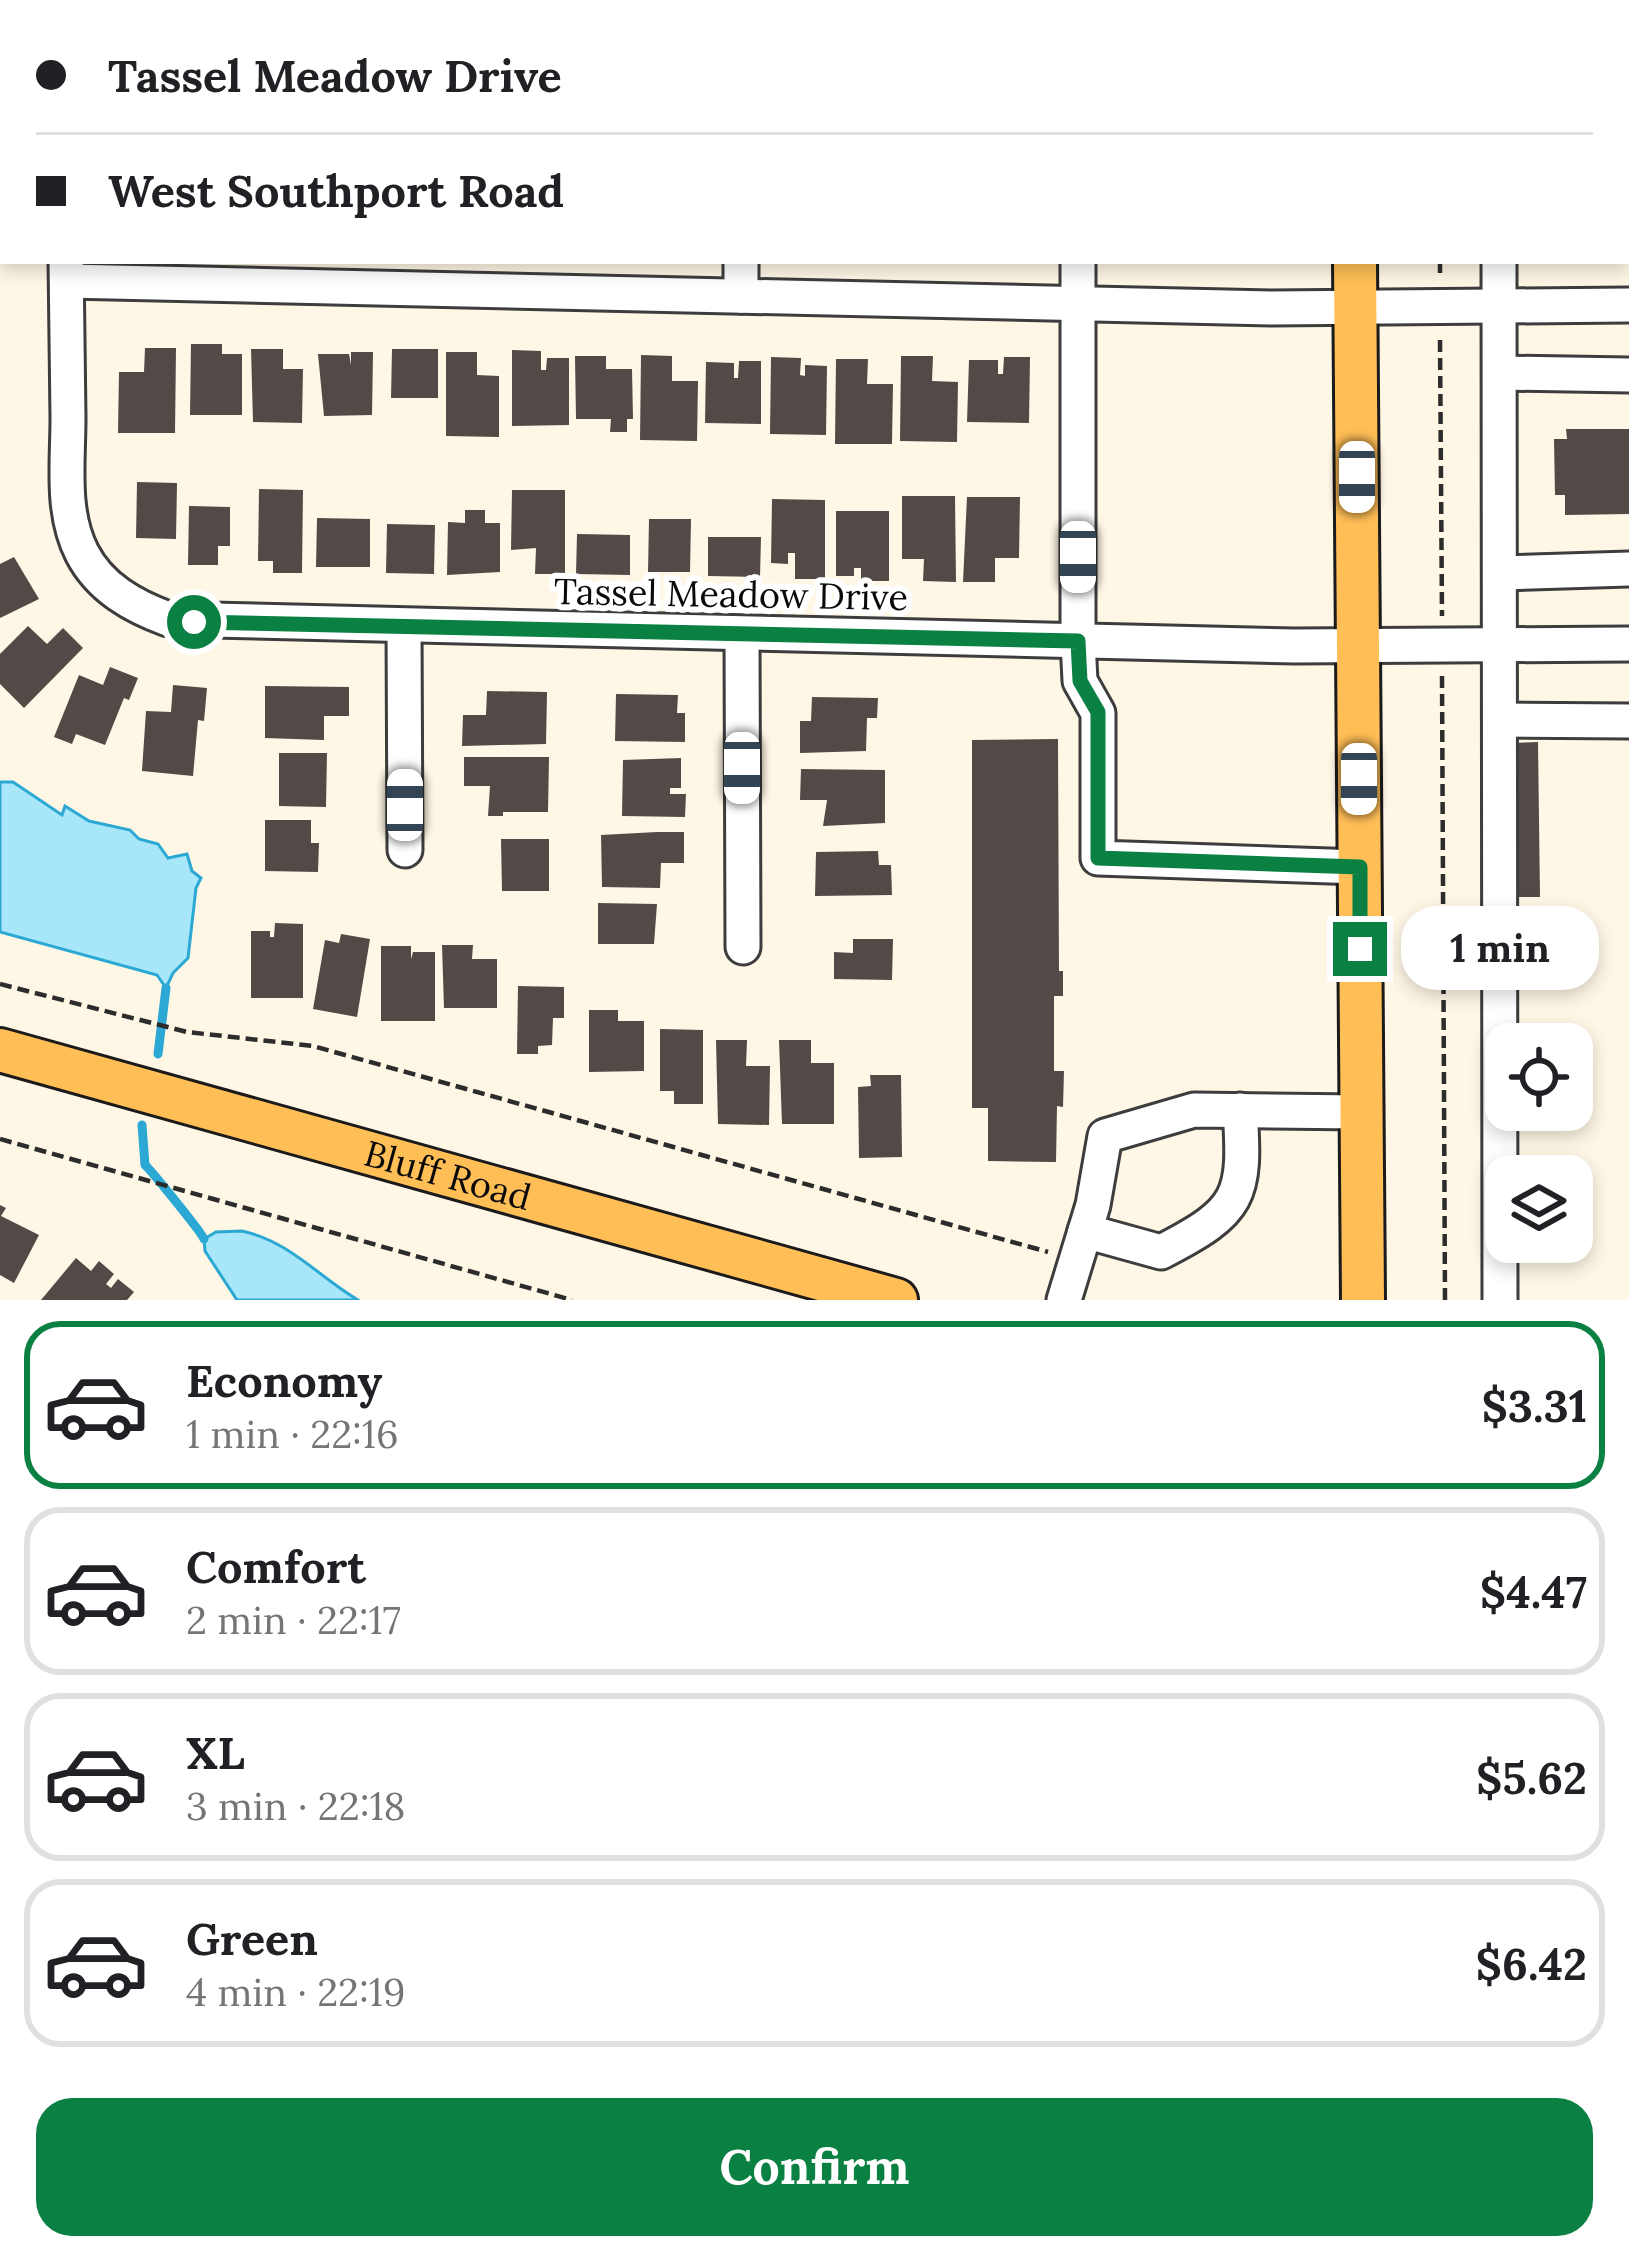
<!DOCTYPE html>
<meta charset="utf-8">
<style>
body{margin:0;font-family:Lora,serif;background:#f6f6f6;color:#202124;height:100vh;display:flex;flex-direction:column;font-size:45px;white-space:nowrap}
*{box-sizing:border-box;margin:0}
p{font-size:39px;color:#757577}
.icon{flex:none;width:66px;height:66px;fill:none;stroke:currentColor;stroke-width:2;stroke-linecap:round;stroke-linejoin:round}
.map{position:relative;height:1300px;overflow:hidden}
.panel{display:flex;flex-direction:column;background:#fff;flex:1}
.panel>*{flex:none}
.top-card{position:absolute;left:0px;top:0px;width:1629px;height:264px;box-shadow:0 6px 18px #0003;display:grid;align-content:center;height:264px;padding:0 36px;background:#fff}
.fabs{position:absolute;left:1485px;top:1023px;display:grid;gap:24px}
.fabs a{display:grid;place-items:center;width:108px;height:108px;border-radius:24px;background:#fff;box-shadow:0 6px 18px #0003;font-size:60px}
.end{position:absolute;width:54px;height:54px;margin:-27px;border:15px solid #0b8043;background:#fff;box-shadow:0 0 0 6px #fff}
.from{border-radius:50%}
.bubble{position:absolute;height:84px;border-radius:36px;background:#fff;box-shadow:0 6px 18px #0003;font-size:39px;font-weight:700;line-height:84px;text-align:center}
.car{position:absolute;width:36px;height:72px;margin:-36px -18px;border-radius:15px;box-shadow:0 0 9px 3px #0007;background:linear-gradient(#fff 24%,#345 0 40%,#fff 0 76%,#345 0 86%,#fff 0)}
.top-card b{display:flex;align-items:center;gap:42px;height:114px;font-size:45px}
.top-card b+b{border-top:3px solid #e0e0e0}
.top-card i{width:30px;height:30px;background:#202124}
ul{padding:21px 0 0;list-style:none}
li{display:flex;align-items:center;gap:36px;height:168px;margin:0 24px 18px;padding:0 12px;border:6px solid #e0e0e0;border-radius:36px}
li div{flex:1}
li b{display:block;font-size:45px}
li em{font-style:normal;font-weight:700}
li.on{border-color:#0b8043}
li>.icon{width:108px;height:108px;stroke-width:1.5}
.action{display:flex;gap:24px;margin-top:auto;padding:24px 36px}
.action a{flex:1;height:138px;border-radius:36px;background:#0b8043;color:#fff;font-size:48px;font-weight:700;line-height:138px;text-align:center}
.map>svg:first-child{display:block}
.water{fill:#a8e6f9;stroke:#2ba9d4;stroke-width:3}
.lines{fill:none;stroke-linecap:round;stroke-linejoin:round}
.stream{stroke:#2ba9d4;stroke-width:9}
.building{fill:#534946}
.minor-casing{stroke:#3d3d3d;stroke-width:39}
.major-casing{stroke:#1b1b1b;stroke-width:48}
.path{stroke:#2c2c2c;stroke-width:4.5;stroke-dasharray:12 6;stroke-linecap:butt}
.minor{stroke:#fff;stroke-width:33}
.major{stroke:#ffbe56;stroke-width:42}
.route{stroke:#0b8043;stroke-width:15}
.labels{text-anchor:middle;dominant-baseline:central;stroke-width:12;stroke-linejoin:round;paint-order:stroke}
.street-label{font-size:36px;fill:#0a0a0a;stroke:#fff}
</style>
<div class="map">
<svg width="1629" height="1300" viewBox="0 0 1629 1300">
<rect width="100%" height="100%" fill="#fff7e6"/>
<g class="water">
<path d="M0,782h13l49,33 3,-9 24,15 41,9 9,9 19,5 10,14 19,-4 5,17 9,7 -5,10 -8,70 -15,15 -7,15 -9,-13 -157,-43z"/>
<path d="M242,1231c47,10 77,46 116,69h-121l-32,-49 -1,-12 12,-7z"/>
</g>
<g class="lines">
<g class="stream">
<path d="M158,1054l8,-66"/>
<path d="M142,1125l3,40c5,4 57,68 59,74"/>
</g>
</g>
<g class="building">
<path d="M191,344h31v10h20v61h-52z"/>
<path d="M145,348h31l-1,85h-57l1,-61h25z"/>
<path d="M251,349h32v20h20l-1,54 -49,-1z"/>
<path d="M392,349h46v49h-47z"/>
<path d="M512,350l29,1v19h5l1,-12h22v67l-57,1z"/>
<path d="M351,352h22l-1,63 -48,1 -6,-62h31l2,11z"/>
<path d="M446,352h31v23l22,1v61l-53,-1z"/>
<path d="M641,355l31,1v25h26l-1,60 -57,-1z"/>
<path d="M575,356h31v13h26l1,50h-6v13h-17l1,-13h-35z"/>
<path d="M901,356h32l-1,25 26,1 -1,60 -57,-1z"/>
<path d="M771,357l30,1 -1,17 5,1v-11l22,1 -1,69 -56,-1z"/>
<path d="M1004,357h26l-1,66 -62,-1 2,-62h29v14h5z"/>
<path d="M836,359h32l-1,25h26l-1,60h-57z"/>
<path d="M739,361h22v63l-56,-1 1,-61 28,1v15h4z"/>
<path d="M1566,429h63v85l-64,1v-20h-10l-1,-56h13z"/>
<path d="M137,482l40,1 -1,56 -40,-1z"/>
<path d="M259,489l44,1 -1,83h-29v-12h-15z"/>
<path d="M512,490h53v84h-30l1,-26 -25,2z"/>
<path d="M902,496h53l1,86 -33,-1 1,-22h-22z"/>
<path d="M967,497h53l-1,61h-24v24h-32z"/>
<path d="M772,499l53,1v79h-30v-26h-7v11l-17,-1z"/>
<path d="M189,506l41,1v39h-12v19h-30z"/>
<path d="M465,510h20v13h15v49l-53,3 1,-53 17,1z"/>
<path d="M836,511h53v70h-28v-13h-7v8h-18z"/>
<path d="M317,518l53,1v48h-54z"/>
<path d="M649,519h42l-1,53h-42z"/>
<path d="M387,524l48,1 -1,49 -48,-1z"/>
<path d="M577,534l53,1v40l-54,-1z"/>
<path d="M708,537h53l-1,40 -52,-1z"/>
<path d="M14,557l25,42 -39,19v-54z"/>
<path d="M28,626l19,18 16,-16 20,20 -59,60 -24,-24v-30z"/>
<path d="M110,667l28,11 -9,22 -5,-2 -19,47 -29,-11 -4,10 -18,-7 25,-62 24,10z"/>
<path d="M173,685l34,3 -3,33 -6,-1 -5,56 -51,-5 4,-60 25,1z"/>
<path d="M265,686l84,1v29h-25v24l-59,-2z"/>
<path d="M487,691l60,1 -1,52 -84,2 1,-31h23z"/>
<path d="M616,694l62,1 -1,18h8v29l-70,-1z"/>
<path d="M812,697l66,1 -1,20h-10l-1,33 -66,2v-32h11z"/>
<path d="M1058,739l1,232h4v25h-9v75h10l-1,36 -6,-1 -1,56 -68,-1v-53h-16v-368z"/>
<path d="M1538,742l2,155h-32l-2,-154z"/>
<path d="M279,753h48l-1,54 -47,-1z"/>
<path d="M464,757h85l-1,55h-45v4h-15l2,-30h-26z"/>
<path d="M681,758v30h-11v6h16l-1,23 -63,-1 1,-56z"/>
<path d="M801,769l84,1v53l-62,3 4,-26h-27z"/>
<path d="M265,820h46v23h8l-1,29 -53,-1z"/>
<path d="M657,832h27v31h-23l-1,25 -58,-1 -1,-52z"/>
<path d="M501,839h48v52h-47z"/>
<path d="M878,851l1,14h12l1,30 -77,1 1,-44z"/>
<path d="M598,903l59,1 -3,40h-56z"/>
<path d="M275,923l28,1v74h-52v-67h19v6h4z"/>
<path d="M341,934l29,5 -13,78 -44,-8 12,-69 14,3z"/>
<path d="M853,939h40l-1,41 -58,-1v-27l19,1z"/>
<path d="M442,945h31l-1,14h25v49h-53z"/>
<path d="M381,946h30v13l2,-7h22v69h-54z"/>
<path d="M518,986l46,1v31h-11l-1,27 -14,1v8h-21z"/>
<path d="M589,1010h29v11h26v50l-55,1z"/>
<path d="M660,1029l43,1v74h-29v-13h-14z"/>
<path d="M716,1040h31l-1,26h24l-1,59 -51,-1z"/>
<path d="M779,1040h32v23h23v61h-52z"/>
<path d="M870,1075h31l1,82 -43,1 -1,-71 13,-1z"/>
<path d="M0,1205l6,3 -5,8 38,19 -25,48 -14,-8z"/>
<path d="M76,1258l15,13 8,-10 15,13 -8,10 5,4 7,-9 16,13 -7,8h-86z"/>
</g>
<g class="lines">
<g class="minor-casing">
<g id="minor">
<path d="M65,0v3"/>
<path d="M403,0v3"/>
<path d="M739,0v3"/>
<path d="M1076,0v3"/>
<path d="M1495,0v3"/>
<path d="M1626,210h3"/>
<path d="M66,261c1,52 1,104 2,157 0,45 -7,94 14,135 18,35 51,53 86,66l1127,27 334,-2"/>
<path d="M741,261v35"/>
<path d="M1078,261v380l2,40 18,32v145l262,9"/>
<path d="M1499,261l1,1039"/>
<path d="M67,281l1204,27 358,-3"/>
<path d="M1500,373l129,2"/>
<path d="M1502,573l127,-4"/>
<path d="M404,626l1,224"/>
<path d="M742,634l1,313"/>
<path d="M1501,720l128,1"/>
<path d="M1085,1231l76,21c80,-41 85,-55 79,-142"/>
<path d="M1064,1300l29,-95 12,-69 89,-26 167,2"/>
</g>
</g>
<g class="major-casing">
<g id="major">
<path d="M1353,0v3"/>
<path d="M1355,261l8,1039"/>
<path id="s1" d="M0,1050l896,250"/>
</g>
</g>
<g class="path">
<path d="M1439,0v3"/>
<path d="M1440,261v13"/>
<path d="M1440,340l2,276"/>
<path d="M1442,676l3,624"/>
<path d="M0,984l187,48 126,14 735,206"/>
<path d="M0,1139l572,161"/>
</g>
<use href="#minor" class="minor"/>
<use href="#major" class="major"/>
</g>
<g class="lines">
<path class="route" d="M194,622l884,19 2,40 18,31v146l262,9v82"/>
</g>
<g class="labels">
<g class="street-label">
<text transform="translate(731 594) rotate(1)">Tassel Meadow Drive</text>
<text stroke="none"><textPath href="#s1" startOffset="465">Bluff Road</textPath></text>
</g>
</g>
</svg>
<div class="fabs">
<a><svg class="icon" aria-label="locate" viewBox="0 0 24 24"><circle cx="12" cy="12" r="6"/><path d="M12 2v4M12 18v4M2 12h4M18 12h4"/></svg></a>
<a><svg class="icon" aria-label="layers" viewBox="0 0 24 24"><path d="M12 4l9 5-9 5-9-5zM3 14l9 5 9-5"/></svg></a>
</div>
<i class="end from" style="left:194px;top:622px"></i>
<i class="end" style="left:1360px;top:949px"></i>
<div class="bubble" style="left:1401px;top:906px;width:198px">1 min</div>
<i class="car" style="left:1357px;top:477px;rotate:180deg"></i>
<i class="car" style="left:1078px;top:557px;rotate:180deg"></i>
<i class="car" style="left:742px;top:768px;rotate:180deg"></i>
<i class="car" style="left:1359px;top:779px;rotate:180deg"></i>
<i class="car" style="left:405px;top:805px;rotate:0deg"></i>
<div class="top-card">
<b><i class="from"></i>Tassel Meadow Drive</b>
<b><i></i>West Southport Road</b>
</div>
</div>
<section class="panel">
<ul>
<li class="on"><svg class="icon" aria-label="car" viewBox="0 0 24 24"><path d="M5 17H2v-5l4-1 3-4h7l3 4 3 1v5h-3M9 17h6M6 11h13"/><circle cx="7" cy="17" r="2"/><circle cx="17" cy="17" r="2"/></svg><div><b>Economy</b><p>1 min · 22:16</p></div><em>$3.31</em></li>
<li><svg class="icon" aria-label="car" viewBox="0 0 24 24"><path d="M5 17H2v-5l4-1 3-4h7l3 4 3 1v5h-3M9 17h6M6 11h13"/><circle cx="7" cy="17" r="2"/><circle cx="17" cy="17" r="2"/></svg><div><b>Comfort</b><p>2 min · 22:17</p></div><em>$4.47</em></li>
<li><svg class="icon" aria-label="car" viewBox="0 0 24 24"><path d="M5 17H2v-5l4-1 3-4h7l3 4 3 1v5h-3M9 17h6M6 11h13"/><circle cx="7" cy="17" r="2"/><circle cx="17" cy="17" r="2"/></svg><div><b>XL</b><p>3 min · 22:18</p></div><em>$5.62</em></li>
<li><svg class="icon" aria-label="car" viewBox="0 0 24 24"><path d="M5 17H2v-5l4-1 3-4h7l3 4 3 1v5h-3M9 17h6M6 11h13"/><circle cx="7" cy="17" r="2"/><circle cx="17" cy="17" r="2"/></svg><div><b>Green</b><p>4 min · 22:19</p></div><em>$6.42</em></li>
</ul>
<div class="action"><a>Confirm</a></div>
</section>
